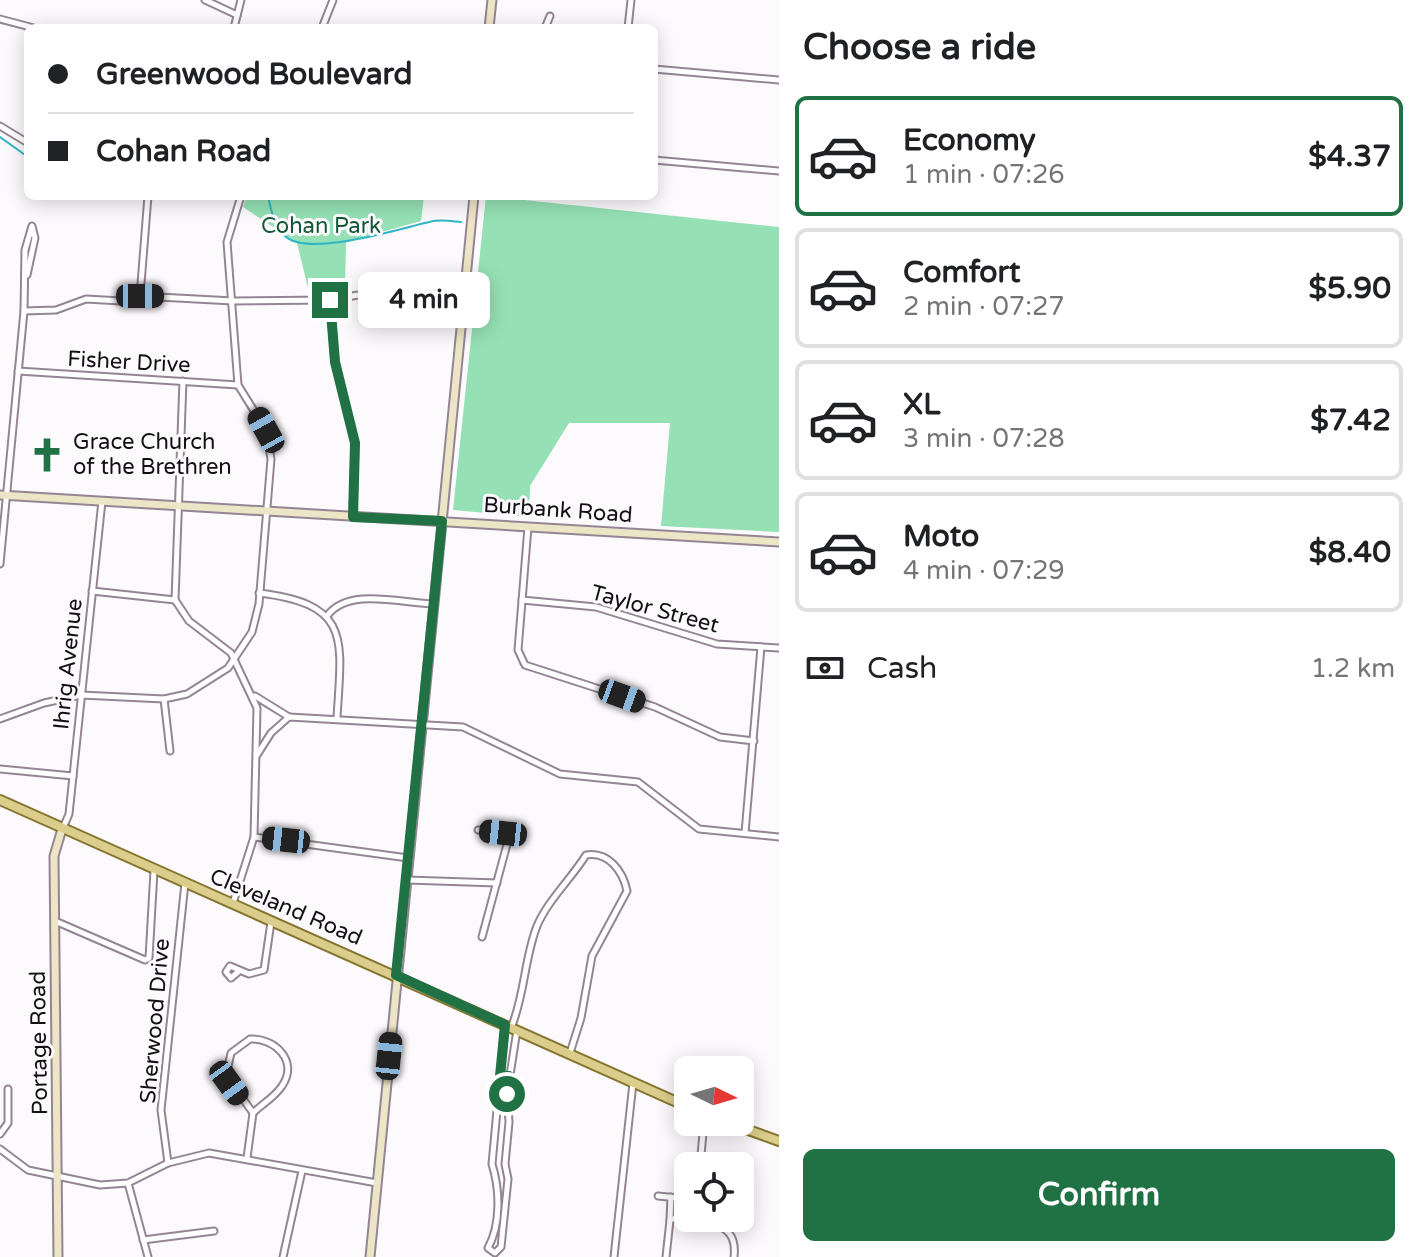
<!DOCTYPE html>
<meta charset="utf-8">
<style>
body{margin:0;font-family:"Varela Round",sans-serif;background:#f2f2f2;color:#202124;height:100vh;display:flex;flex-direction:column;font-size:30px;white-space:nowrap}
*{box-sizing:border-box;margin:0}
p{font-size:26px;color:#757577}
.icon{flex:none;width:44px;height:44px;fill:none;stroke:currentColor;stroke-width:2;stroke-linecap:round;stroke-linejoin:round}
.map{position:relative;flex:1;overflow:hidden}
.details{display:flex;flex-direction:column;background:#fff;width:640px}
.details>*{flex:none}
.hud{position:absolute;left:24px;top:24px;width:634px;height:176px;border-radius:12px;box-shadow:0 4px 20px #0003;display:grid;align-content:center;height:176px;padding:0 24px;background:#fff}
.needle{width:52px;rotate:95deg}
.tools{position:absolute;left:674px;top:1056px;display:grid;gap:16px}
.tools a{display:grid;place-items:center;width:80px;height:80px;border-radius:12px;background:#fff;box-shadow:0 4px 20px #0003;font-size:40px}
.end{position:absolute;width:36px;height:36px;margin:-18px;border:10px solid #207244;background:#fff;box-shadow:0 0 0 4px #fff}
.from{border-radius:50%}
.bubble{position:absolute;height:56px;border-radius:12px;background:#fff;box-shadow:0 4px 20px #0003;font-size:26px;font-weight:800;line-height:56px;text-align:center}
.car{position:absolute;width:24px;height:48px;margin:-24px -12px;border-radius:10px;box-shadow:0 0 6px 2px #0007;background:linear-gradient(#222 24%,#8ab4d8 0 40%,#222 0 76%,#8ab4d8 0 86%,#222 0)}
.hud b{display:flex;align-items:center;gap:28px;height:76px;font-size:30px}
.hud b+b{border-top:2px solid #e0e0e0}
.hud i{width:20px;height:20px;background:#202124}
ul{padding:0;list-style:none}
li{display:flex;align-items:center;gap:24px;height:120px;margin:0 16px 12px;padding:0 8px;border:4px solid #e0e0e0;border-radius:12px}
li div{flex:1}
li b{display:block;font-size:30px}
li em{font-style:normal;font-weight:800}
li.active{border-color:#207244}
li>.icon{width:72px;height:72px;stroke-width:1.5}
h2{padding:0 24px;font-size:36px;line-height:96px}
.pay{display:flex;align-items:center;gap:20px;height:88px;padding:0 24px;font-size:30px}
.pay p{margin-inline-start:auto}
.cta{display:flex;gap:16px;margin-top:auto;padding:16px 24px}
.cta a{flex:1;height:92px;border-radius:12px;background:#207244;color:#fff;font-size:32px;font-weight:800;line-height:92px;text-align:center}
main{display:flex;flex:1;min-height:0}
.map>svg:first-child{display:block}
.green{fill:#95e1b5}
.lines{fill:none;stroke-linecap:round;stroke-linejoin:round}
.stream{stroke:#30b5c4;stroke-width:2}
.street-casing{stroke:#948594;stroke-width:9}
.secondary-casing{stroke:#948594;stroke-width:11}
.primary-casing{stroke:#867531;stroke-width:12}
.street{stroke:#fff;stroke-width:5}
.secondary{stroke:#ede6c6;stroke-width:7}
.primary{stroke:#dbcd8c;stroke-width:8}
.route{stroke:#207244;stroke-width:10}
.labels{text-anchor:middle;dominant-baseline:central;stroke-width:6;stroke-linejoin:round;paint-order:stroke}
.park-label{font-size:22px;fill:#145738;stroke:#fdfafd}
.street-label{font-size:22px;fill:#140f14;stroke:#fdfafd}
.poi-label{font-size:22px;fill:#140f14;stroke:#fdfafd;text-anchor:start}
</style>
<main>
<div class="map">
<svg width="779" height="1257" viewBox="0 0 779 1257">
<rect width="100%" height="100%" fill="#fdfafd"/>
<g class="green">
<path d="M247,196h177l-3,25 -75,21 -1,47 -36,3 -12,-49 -54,-36z"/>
<path d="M486,196l293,31v305l-118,-6 9,-103h-101l-39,63 -1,31 -76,-7z"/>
</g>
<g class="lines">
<g class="stream">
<path d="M0,137l28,20"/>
<path d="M268,196c3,15 6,27 16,39 21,24 118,-7 145,-13 11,-3 21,-1 32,0"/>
</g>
<g class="street-casing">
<g id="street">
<path d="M205,0l32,15"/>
<path d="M0,19l34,9"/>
<path d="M234,28l7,-28"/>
<path d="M322,28l11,-28"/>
<path d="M545,28l5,-12"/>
<path d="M628,28l3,-28"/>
<path d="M654,69l125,11"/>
<path d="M0,126l28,17"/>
<path d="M654,160l125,11"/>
<path d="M140,296l8,-100"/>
<path d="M330,300l5,62 20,81 -2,74"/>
<path d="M24,311l32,-1 30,-11 35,2 19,-5 93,5 97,-1 28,-5 105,11"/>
<path d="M18,371l220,14"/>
<path d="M183,381l-8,219 14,21 42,32 26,55 -3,129 -21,66"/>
<path d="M528,527l-10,123 7,15 130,42 65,30 34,4"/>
<path d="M0,564l24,-253 1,-61 7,-24 3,12 -8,37"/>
<path d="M92,591l83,9"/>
<path d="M259,593c92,11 83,45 78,124"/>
<path d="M522,600l74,7 121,37 62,4"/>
<path d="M327,616c22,-30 76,-12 107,-12"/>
<path d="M255,696l34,21"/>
<path d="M164,699l6,52"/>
<path d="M0,719l44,-16 37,-8 83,4 23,-5 41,-26 24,-36 7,-28 12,-145 -5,-29 -28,-45 -11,-143 14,-46"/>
<path d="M257,755l14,-22 18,-16 174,10 97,47 78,8 61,47 80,8"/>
<path d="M0,769l73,7"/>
<path d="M63,828l6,-14 33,-313"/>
<path d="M478,830l25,3 6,4 -27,100"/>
<path d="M745,833l16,-186"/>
<path d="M254,837l154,21"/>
<path d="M407,880l90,3"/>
<path d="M55,921l90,39 4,-2 5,-87"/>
<path d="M238,972l-7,6 -5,-6 4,-6 19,8 15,-4 7,-48"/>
<path d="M505,1025l-13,139c8,26 9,60 -4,84l7,5 6,-6 7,-68 -3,-15 4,-42 -2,-28 10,-64"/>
<path d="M511,1028c14,-33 13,-69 26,-102 11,-26 34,-47 49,-71 22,-4 37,16 41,36l-35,65 -11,62 -11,35"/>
<path d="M250,1039c25,-1 49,22 32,47 -7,11 -20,18 -29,27l-27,-38 5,-22z"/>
<path d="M0,1134l8,-11v-34"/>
<path d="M0,1149l28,21 72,15 28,-2 40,-20 41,-10 168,30"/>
<path d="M247,1158l6,-45"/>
<path d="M168,1163l-7,-53 24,-227"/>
<path d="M700,1166l4,-44"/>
<path d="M128,1183l20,74"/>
<path d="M658,1196l20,2"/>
<path d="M705,1218c19,10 32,14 29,39"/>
<path d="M670,1220l1,-23"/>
<path d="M143,1240l71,-9"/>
<path d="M283,1257l19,-86"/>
<path d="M614,1257l19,-174"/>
<path d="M666,1257l4,-37 18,-6"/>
</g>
</g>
<g class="secondary-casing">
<g id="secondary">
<path d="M489,28l3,-28"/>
<path d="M0,495l779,47"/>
<path d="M58,1257l-4,-401 8,-27"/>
<path d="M370,1257l104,-1061"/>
</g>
</g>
<g class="primary-casing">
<g id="primary">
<path d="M0,800l688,307"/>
<path d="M726,1122l53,19"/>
</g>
</g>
<use href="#street" class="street"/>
<use href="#secondary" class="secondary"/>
<use href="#primary" class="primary"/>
</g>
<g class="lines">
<path class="route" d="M330,300l5,62 20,81 -2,74 89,4 -46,454 109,50 -5,51h9l-2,18"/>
</g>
<defs>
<g id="church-bare" transform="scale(2.76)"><path d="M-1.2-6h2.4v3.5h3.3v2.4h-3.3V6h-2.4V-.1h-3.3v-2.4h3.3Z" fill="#207244" stroke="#fdfafd" stroke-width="2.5" paint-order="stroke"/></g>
</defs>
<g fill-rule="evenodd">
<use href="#church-bare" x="47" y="455"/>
</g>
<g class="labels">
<g class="park-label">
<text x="321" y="226">Cohan Park</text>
</g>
<g class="street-label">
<text transform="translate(129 362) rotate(3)">Fisher Drive</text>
<text transform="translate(558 510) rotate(4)">Burbank Road</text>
<text transform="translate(655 609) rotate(15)">Taylor Street</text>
<text transform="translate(68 664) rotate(-84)">Ihrig Avenue</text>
<text transform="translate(286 907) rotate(23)">Cleveland Road</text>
<text transform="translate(155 1021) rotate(-85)">Sherwood Drive</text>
<text transform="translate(39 1043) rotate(-91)">Portage Road</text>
</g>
<g class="poi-label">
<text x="73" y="442">Grace Church<tspan x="73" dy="25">of the Brethren</tspan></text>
</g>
</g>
</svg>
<div class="tools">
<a><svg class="needle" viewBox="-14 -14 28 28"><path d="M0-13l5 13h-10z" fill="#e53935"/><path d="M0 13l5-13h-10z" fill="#757577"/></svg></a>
<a><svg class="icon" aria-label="locate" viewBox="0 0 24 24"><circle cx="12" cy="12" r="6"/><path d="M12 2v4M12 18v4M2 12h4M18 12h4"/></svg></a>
</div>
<i class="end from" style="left:507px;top:1094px"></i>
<i class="end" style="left:330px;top:300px"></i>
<div class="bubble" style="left:358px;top:272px;width:132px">4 min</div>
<i class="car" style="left:140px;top:296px;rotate:90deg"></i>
<i class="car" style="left:266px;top:430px;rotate:331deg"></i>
<i class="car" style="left:622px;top:696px;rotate:110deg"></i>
<i class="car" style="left:503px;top:833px;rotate:276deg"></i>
<i class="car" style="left:286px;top:840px;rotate:276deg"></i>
<i class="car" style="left:389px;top:1056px;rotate:6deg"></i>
<i class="car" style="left:229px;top:1083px;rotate:144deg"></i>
<div class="hud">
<b><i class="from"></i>Greenwood Boulevard</b>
<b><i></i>Cohan Road</b>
</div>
</div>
<section class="details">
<h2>Choose a ride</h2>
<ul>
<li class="active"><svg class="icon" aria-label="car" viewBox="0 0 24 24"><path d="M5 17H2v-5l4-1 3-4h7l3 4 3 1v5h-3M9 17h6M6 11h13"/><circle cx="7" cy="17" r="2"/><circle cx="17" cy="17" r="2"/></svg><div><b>Economy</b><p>1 min · 07:26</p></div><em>$4.37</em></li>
<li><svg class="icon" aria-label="car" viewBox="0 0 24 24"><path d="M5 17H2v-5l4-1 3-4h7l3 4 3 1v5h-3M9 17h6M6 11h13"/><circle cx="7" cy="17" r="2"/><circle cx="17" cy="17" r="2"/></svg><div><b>Comfort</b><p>2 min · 07:27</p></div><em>$5.90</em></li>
<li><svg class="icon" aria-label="car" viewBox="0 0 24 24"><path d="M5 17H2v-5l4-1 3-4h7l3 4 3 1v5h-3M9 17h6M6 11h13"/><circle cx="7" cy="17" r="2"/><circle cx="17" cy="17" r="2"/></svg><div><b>XL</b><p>3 min · 07:28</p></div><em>$7.42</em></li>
<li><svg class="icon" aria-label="car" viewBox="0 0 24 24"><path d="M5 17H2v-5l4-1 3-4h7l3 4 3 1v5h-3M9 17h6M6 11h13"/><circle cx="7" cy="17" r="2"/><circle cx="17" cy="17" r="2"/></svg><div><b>Moto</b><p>4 min · 07:29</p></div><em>$8.40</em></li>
</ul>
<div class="pay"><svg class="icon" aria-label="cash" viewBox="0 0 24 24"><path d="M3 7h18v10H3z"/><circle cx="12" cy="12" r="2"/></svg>Cash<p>1.2 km</p></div>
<div class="cta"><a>Confirm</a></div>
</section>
</main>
